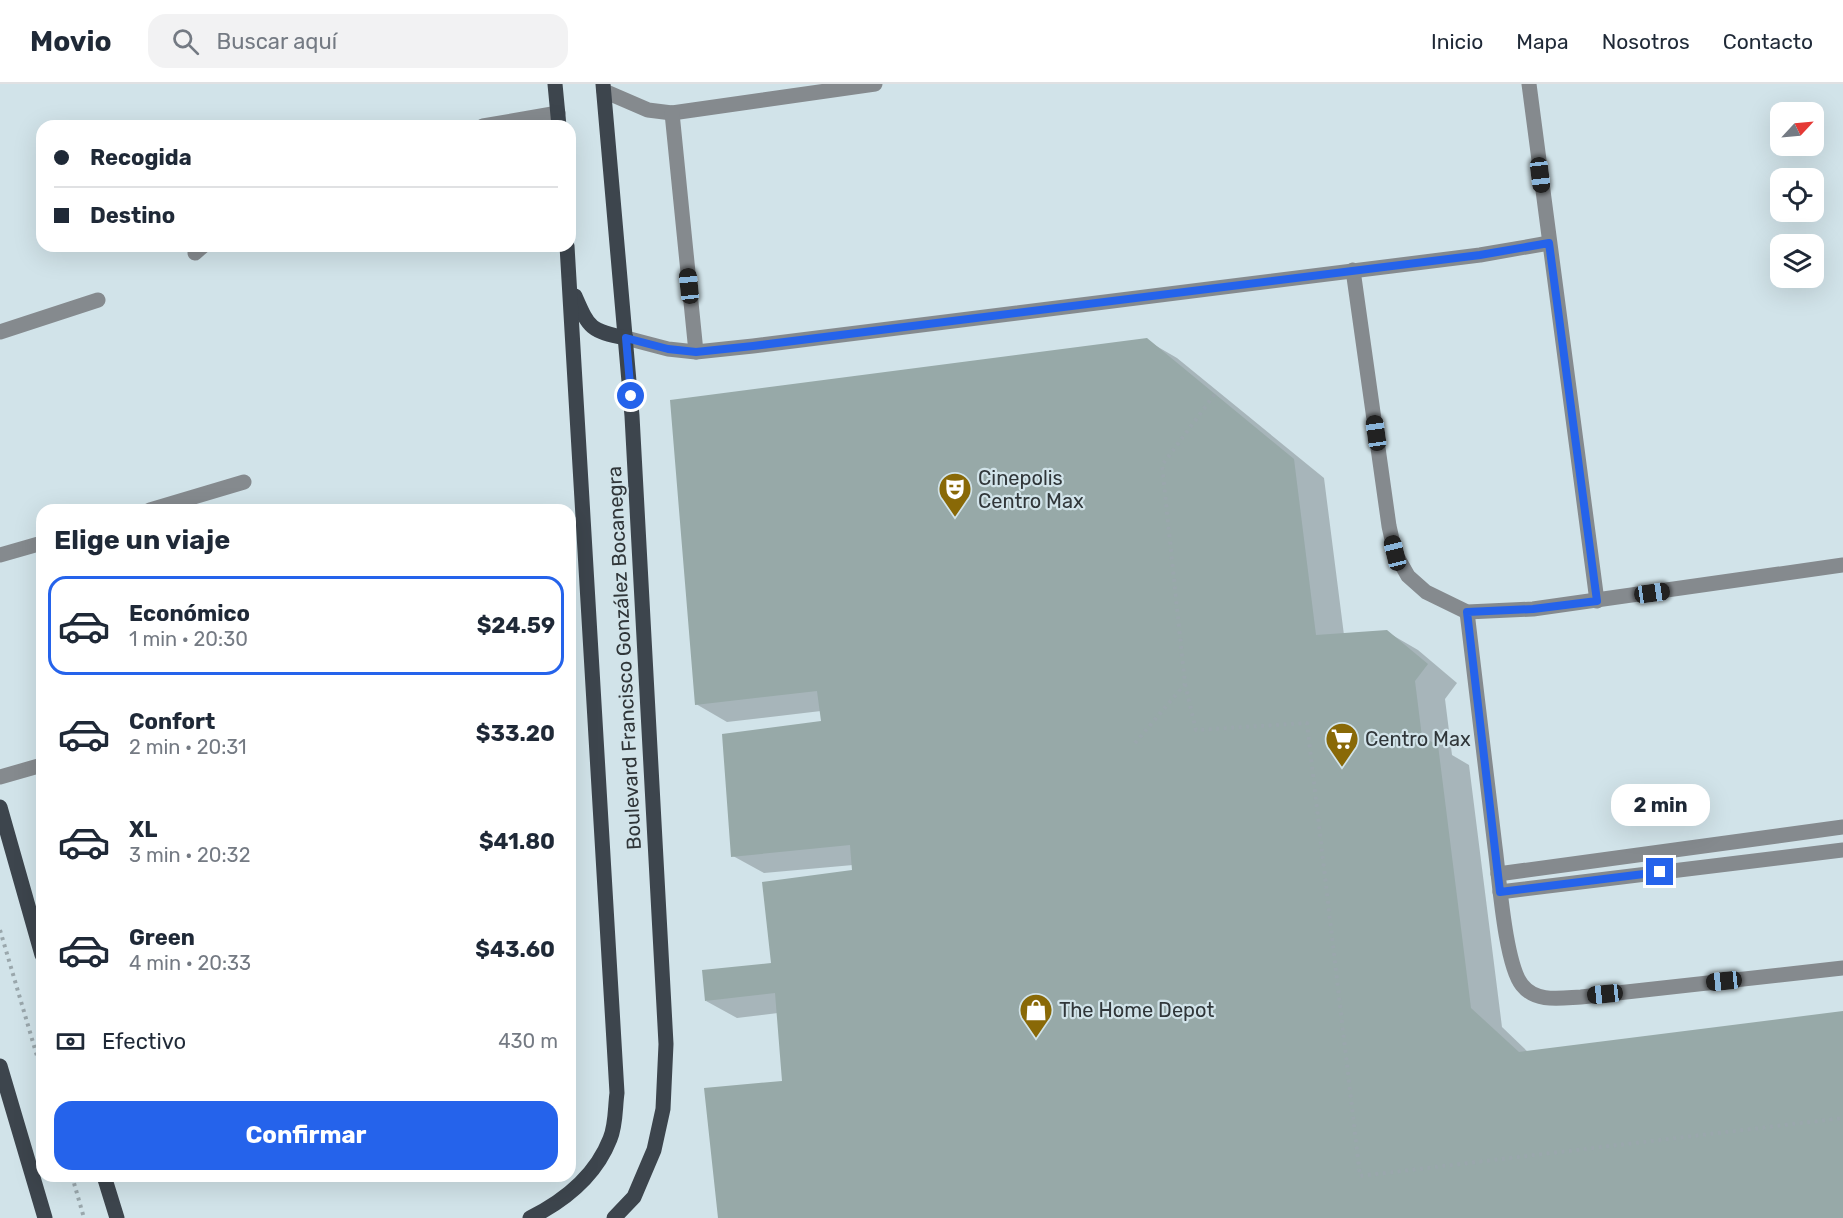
<!DOCTYPE html>
<html lang="es">
<meta charset="utf-8">
<style>
body{margin:0;font-family:Rubik,sans-serif;background:#f2f2f3;color:#1f2937;height:100vh;display:flex;flex-direction:column;font-size:22px;white-space:nowrap}
*{box-sizing:border-box;margin:0}
p{font-size:20px;color:#747a83}
.icon{flex:none;width:33px;height:33px;fill:none;stroke:currentColor;stroke-width:2;stroke-linecap:round;stroke-linejoin:round}
.map{position:relative;flex:1;overflow:hidden}
.details{position:absolute;left:36px;top:420px;width:540px;height:678px;display:flex;flex-direction:column;background:#fff;border-radius:18px;box-shadow:0 6px 24px #0002}
.details>*{flex:none}
.banner{position:absolute;left:36px;top:36px;width:540px;height:132px;border-radius:18px;box-shadow:0 6px 24px #0002;display:grid;align-content:center;height:132px;padding:0 18px;background:#fff}
.needle{width:39px;rotate:64deg}
.buttons{position:absolute;left:1770px;top:18px;display:grid;gap:12px}
.buttons a{display:grid;place-items:center;width:54px;height:54px;border-radius:12px;background:#fff;box-shadow:0 6px 24px #0002;font-size:30px}
.end{position:absolute;width:27px;height:27px;margin:-14px;border:8px solid #2563eb;background:#fff;box-shadow:0 0 0 3px #fff}
.from{border-radius:50%}
.bubble{position:absolute;height:42px;border-radius:18px;background:#fff;box-shadow:0 6px 24px #0002;font-size:20px;font-weight:700;line-height:42px;text-align:center}
.car{position:absolute;width:18px;height:36px;margin:-18px -9px;border-radius:8px;box-shadow:0 0 4px 2px #0007;background:linear-gradient(#222 24%,#8ab4d8 0 40%,#222 0 76%,#8ab4d8 0 86%,#222 0)}
.banner b{display:flex;align-items:center;gap:21px;height:57px;font-size:22px}
.banner b+b{border-top:2px solid #e0e1e3}
.banner i{width:15px;height:15px;background:#1f2937}
ul{padding:0;list-style:none}
li{display:flex;align-items:center;gap:18px;height:99px;margin:0 12px 9px;padding:0 6px;border:3px solid transparent;border-radius:18px}
li div{flex:1}
li b{display:block;font-size:22px}
li em{font-style:normal;font-weight:700}
li.on{border-color:#2563eb}
li>.icon{width:54px;height:54px;stroke-width:1.5}
h2{padding:0 18px;font-size:27px;line-height:72px}
.pay{display:flex;align-items:center;gap:15px;height:66px;padding:0 18px;font-size:22px}
.pay p{margin-inline-start:auto}
.action{display:flex;gap:12px;margin-top:auto;padding:12px 18px}
.action a{flex:1;height:69px;border-radius:18px;background:#2563eb;color:#fff;font-size:24px;font-weight:700;line-height:69px;text-align:center}
header{display:flex;align-items:center;gap:36px;box-sizing:border-box;height:84px;padding:0 30px;background:#fff;border-bottom:2px solid #e0e1e3}
header strong{font-size:28px}
nav{display:flex;gap:33px;margin-inline-start:auto;font-size:21px}
.search{width:420px;height:54px;background:#f2f2f3;display:flex;align-items:center;gap:15px;box-sizing:border-box;padding:0 21px;border-radius:18px;color:#747a83;font-size:22px}
.map>svg:first-child{display:block}
.shadow{fill:#0003}
.building{fill:#97a9a8}
.lines{fill:none;stroke-linecap:round;stroke-linejoin:round}
.path{stroke:#9aa7ac;stroke-width:4;stroke-dasharray:3 4.5;stroke-linecap:butt}
.minor{stroke:#858a8e;stroke-width:15}
.major{stroke:#3d454d;stroke-width:15}
.route{stroke:#2563eb;stroke-width:8}
.labels{text-anchor:middle;dominant-baseline:central;stroke-width:4.5;stroke-linejoin:round;paint-order:stroke}
.poi-label{font-size:20px;fill:#303639;stroke:#d1e3e9;text-anchor:start}
.street-label{font-size:20px;fill:#303639;stroke:#d1e3e9}
</style>
<header>
<strong>Movio</strong>
<div class="search"><svg class="icon" aria-label="search" viewBox="0 0 24 24"><circle cx="10" cy="10" r="6"/><path d="M15 15l6 6"/></svg>Buscar aquí</div>
<nav><a>Inicio</a><a>Mapa</a><a>Nosotros</a><a>Contacto</a></nav>
</header>
<div class="map">
<svg width="1843" height="1134" viewBox="0 0 1843 1134">
<rect width="100%" height="100%" fill="#d1e3e9"/>
<path class="shadow" d="M1146,256l31,18 147,120 20,157 43,-3 31,18 39,33 -12,16 7,56 17,10 33,262 27,26 314,-41v206h-1123l64,-136 -6,-69 -41,5 -31,-17 66,-37 81,-92v-7l-89,8 -31,-17 89,-133 -1,-12 -94,11 -31,-18z"/>
<path class="building" d="M1147,254l147,121 22,176 71,-5 41,34 -13,17 7,56 16,8 33,263 48,44 324,-41v207h-1125l-14,-130 78,-7 -7,-88 -70,8 -3,-31 69,-7 -9,-81 90,-12 -2,-25 -119,12 -9,-123 99,-13 -4,-30 -122,14 -25,-305z"/>
<g class="lines">
<g class="path">
<path d="M1185,600l11,46 111,-7 53,453 483,-58"/>
<path d="M1135,659l50,-59 -23,-219 53,-71"/>
<path d="M0,846l42,143"/>
<path d="M72,1092l12,42"/>
</g>
<g class="minor">
<path d="M1529,0l68,517"/>
<path d="M604,7l44,19 24,3 203,-29"/>
<path d="M672,29l24,239"/>
<path d="M483,42l75,-13"/>
<path d="M195,169l8,-7"/>
<path d="M1353,186l36,256 6,27 13,23 18,16 41,20 66,-3 310,-44"/>
<path d="M0,248l98,-32"/>
<path d="M626,254l42,11 28,3 57,-6 727,-91 69,-12"/>
<path d="M150,426l94,-28"/>
<path d="M0,471l42,-12"/>
<path d="M1467,528c9,79 19,157 28,235 4,29 10,117 27,138 14,18 39,13 59,12l262,-29"/>
<path d="M0,693l42,-12"/>
<path d="M1498,790l345,-47"/>
<path d="M1500,808l343,-42"/>
</g>
<g class="major">
<path d="M555,0l4,42"/>
<path d="M603,0l29,332 34,628 -3,65 -9,41 -20,47 -20,21"/>
<path d="M575,212c14,32 15,35 51,42"/>
<path d="M0,723l42,148"/>
<path d="M0,982l45,152"/>
<path d="M104,1092l13,42"/>
<path d="M530,1134c34,-17 66,-43 80,-79 6,-14 5,-32 7,-46l-50,-847"/>
</g>
</g>
<g class="lines">
<path class="route" d="M631,312l-5,-58 42,11 28,3 57,-6 727,-91 69,-12 48,358 -64,8 -66,3 33,280 160,-20"/>
</g>
<defs>
<g id="theatre-pin" transform="scale(1.725)"><path d="M0 17L-7.5 6A9.5 9.5 0 1 1 7.5 6Z" fill="#896907" stroke="#d1e3e9"/><path d="M-5-5.5Q0-4 5-5.5V0Q5 5 0 6Q-5 5-5 0ZM-3.3-2.5H-1v1.5H-3.3ZM1-2.5H3.3v1.5H1ZM-2.8 1Q0 5.5 2.8 1Z" fill="#fff"/></g>
<g id="supermarket-pin" transform="scale(1.725)"><path d="M0 17L-7.5 6A9.5 9.5 0 1 1 7.5 6Z" fill="#896907" stroke="#d1e3e9"/><path d="M-6-5.5h2.5l.6 2H6L4.5 2H-2.5L-4.4-4H-6ZM-1.5 3.2a1.3 1.3 0 1 0 .1 0ZM3 3.2a1.3 1.3 0 1 0 .1 0Z" fill="#fff"/></g>
<g id="shop-pin" transform="scale(1.725)"><path d="M0 17L-7.5 6A9.5 9.5 0 1 1 7.5 6Z" fill="#896907" stroke="#d1e3e9"/><path d="M-5-2.5h2.3a2.7 3.5 0 0 1 5.4 0H5L5.5 6h-11ZM-1.5-2.5h3a1.5 2.3 0 0 0-3 0Z" fill="#fff"/></g>
</defs>
<g fill-rule="evenodd">
<use href="#theatre-pin" x="955" y="405"/>
<use href="#supermarket-pin" x="1342" y="655"/>
<use href="#shop-pin" x="1036" y="926"/>
</g>
<g class="labels">
<g class="poi-label">
<text x="978" y="394">Cinepolis<tspan x="978" dy="23">Centro Max</tspan></text>
<text x="1365" y="655">Centro Max</text>
<text x="1059" y="926">The Home Depot</text>
</g>
<g class="street-label">
<text transform="translate(624 574) rotate(-93)">Boulevard Francisco González Bocanegra</text>
</g>
</g>
</svg>
<div class="buttons">
<a><svg class="needle" viewBox="-14 -14 28 28"><path d="M0-13l5 13h-10z" fill="#e53935"/><path d="M0 13l5-13h-10z" fill="#747a83"/></svg></a>
<a><svg class="icon" aria-label="locate" viewBox="0 0 24 24"><circle cx="12" cy="12" r="6"/><path d="M12 2v4M12 18v4M2 12h4M18 12h4"/></svg></a>
<a><svg class="icon" aria-label="layers" viewBox="0 0 24 24"><path d="M12 4l9 5-9 5-9-5zM3 14l9 5 9-5"/></svg></a>
</div>
<i class="end from" style="left:631px;top:312px"></i>
<i class="end" style="left:1660px;top:788px"></i>
<div class="bubble" style="left:1611px;top:700px;width:99px">2 min</div>
<i class="car" style="left:1540px;top:91px;rotate:173deg"></i>
<i class="car" style="left:689px;top:202px;rotate:354deg"></i>
<i class="car" style="left:1376px;top:349px;rotate:352deg"></i>
<i class="car" style="left:1395px;top:469px;rotate:346deg"></i>
<i class="car" style="left:1652px;top:509px;rotate:82deg"></i>
<i class="car" style="left:1724px;top:897px;rotate:264deg"></i>
<i class="car" style="left:1605px;top:910px;rotate:264deg"></i>
<div class="banner">
<b><i class="from"></i>Recogida</b>
<b><i></i>Destino</b>
</div>
<section class="details">
<h2>Elige un viaje</h2>
<ul>
<li class="on"><svg class="icon" aria-label="car" viewBox="0 0 24 24"><path d="M5 17H2v-5l4-1 3-4h7l3 4 3 1v5h-3M9 17h6M6 11h13"/><circle cx="7" cy="17" r="2"/><circle cx="17" cy="17" r="2"/></svg><div><b>Económico</b><p>1 min · 20:30</p></div><em>$24.59</em></li>
<li><svg class="icon" aria-label="car" viewBox="0 0 24 24"><path d="M5 17H2v-5l4-1 3-4h7l3 4 3 1v5h-3M9 17h6M6 11h13"/><circle cx="7" cy="17" r="2"/><circle cx="17" cy="17" r="2"/></svg><div><b>Confort</b><p>2 min · 20:31</p></div><em>$33.20</em></li>
<li><svg class="icon" aria-label="car" viewBox="0 0 24 24"><path d="M5 17H2v-5l4-1 3-4h7l3 4 3 1v5h-3M9 17h6M6 11h13"/><circle cx="7" cy="17" r="2"/><circle cx="17" cy="17" r="2"/></svg><div><b>XL</b><p>3 min · 20:32</p></div><em>$41.80</em></li>
<li><svg class="icon" aria-label="car" viewBox="0 0 24 24"><path d="M5 17H2v-5l4-1 3-4h7l3 4 3 1v5h-3M9 17h6M6 11h13"/><circle cx="7" cy="17" r="2"/><circle cx="17" cy="17" r="2"/></svg><div><b>Green</b><p>4 min · 20:33</p></div><em>$43.60</em></li>
</ul>
<div class="pay"><svg class="icon" aria-label="cash" viewBox="0 0 24 24"><path d="M3 7h18v10H3z"/><circle cx="12" cy="12" r="2"/></svg>Efectivo<p>430 m</p></div>
<div class="action"><a>Confirmar</a></div>
</section>
</div>
